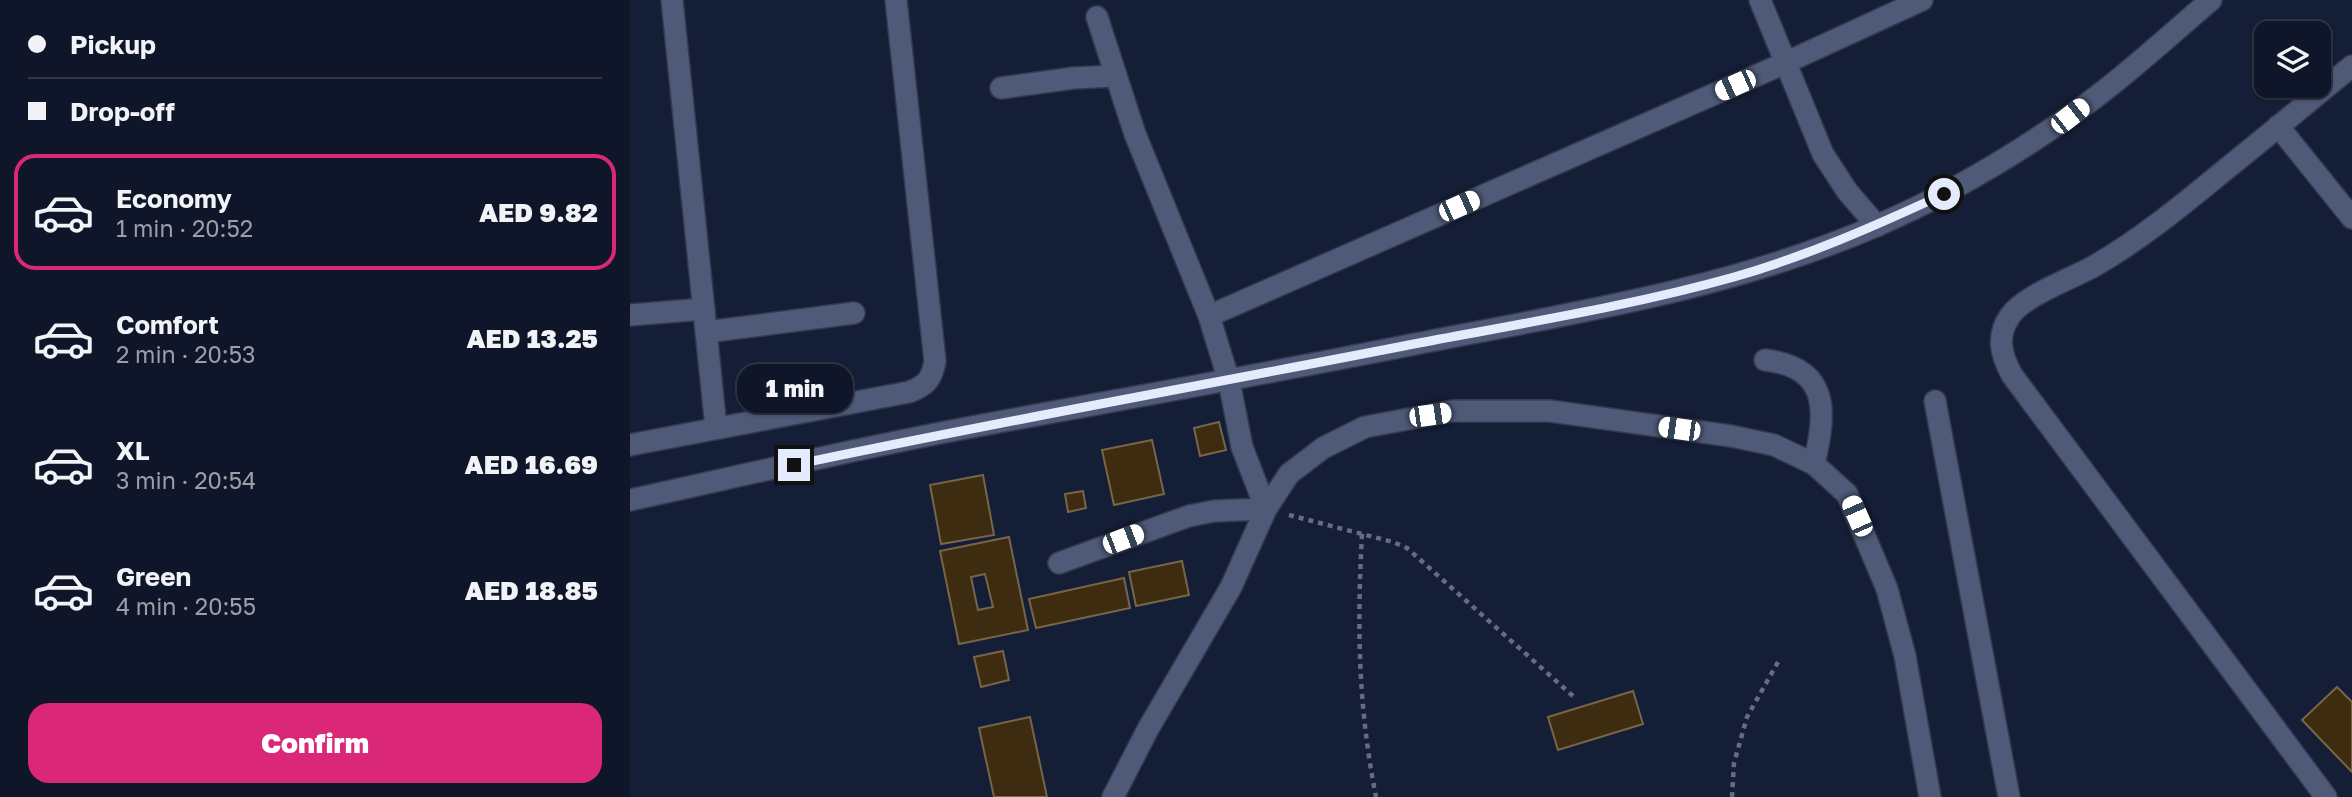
<!DOCTYPE html>
<meta charset="utf-8">
<style>
body{margin:0;font-family:"Golos Text",sans-serif;background:#191f31;color:#f1f3f6;height:100vh;display:flex;flex-direction:column;font-size:26px;white-space:nowrap}
*{box-sizing:border-box;margin:0}
p{font-size:23px;color:#9c9fa8}
.icon{flex:none;width:38px;height:38px;fill:none;stroke:currentColor;stroke-width:2;stroke-linecap:round;stroke-linejoin:round}
.map{position:relative;flex:1;overflow:hidden}
.drawer{display:flex;flex-direction:column;background:#101629;width:630px}
.drawer>*{flex:none}
.top-card{display:grid;align-content:center;height:154px;padding:0 28px;background:#101629}
.tools{position:absolute;left:1624px;top:21px;display:grid;gap:14px}
.tools a{display:grid;place-items:center;width:77px;height:77px;border-radius:14px;background:#101629;box-shadow:0 2px 5px #0004,0 0 0 2px #303546;font-size:35px}
.end{position:absolute;width:32px;height:32px;margin:-16px;border:9px solid #e4ebfc;background:#111;box-shadow:0 0 0 4px #111}
.from{border-radius:50%}
.bubble{position:absolute;height:49px;border-radius:21px;background:#101629;box-shadow:0 2px 5px #0004,0 0 0 2px #303546;font-size:23px;font-weight:800;line-height:49px;text-align:center}
.car{position:absolute;width:21px;height:42px;margin:-21px -10px;border-radius:9px;box-shadow:0 0 5px 2px #0007;background:linear-gradient(#fff 24%,#345 0 40%,#fff 0 76%,#345 0 86%,#fff 0)}
.top-card b{display:flex;align-items:center;gap:24px;height:66px;font-size:26px}
.top-card b+b{border-top:2px solid #303546}
.top-card i{width:18px;height:18px;background:#f1f3f6}
ul{padding:0;list-style:none}
li{display:flex;align-items:center;gap:21px;height:116px;margin:0 14px 10px;padding:0 14px;border:4px solid transparent;border-radius:21px}
li div{flex:1}
li b{display:block;font-size:26px}
li em{font-style:normal;font-weight:800}
li.active{border-color:#db2777}
li>.icon{width:63px;height:63px;stroke-width:1.5}
.button{display:flex;gap:14px;margin-top:auto;padding:14px 28px}
.button a{flex:1;height:80px;border-radius:21px;background:#db2777;color:#fff;font-size:28px;font-weight:800;line-height:80px;text-align:center}
main{display:flex;flex:1;min-height:0}
.map>svg:first-child{display:block}
.building{fill:#3d2c0f;stroke:#786548;stroke-width:2;fill-rule:evenodd}
.lines{fill:none;stroke-linecap:round;stroke-linejoin:round}
.minor-casing{stroke:#34394e;stroke-width:24}
.path{stroke:#656d83;stroke-width:4.5;stroke-dasharray:5 5;stroke-linecap:butt}
.minor{stroke:#4e5a77;stroke-width:21}
.route{stroke:#e4ebfc;stroke-width:9}
</style>
<main>
<section class="drawer">
<div class="top-card">
<b><i class="from"></i>Pickup</b>
<b><i></i>Drop-off</b>
</div>
<ul>
<li class="active"><svg class="icon" aria-label="car" viewBox="0 0 24 24"><path d="M5 17H2v-5l4-1 3-4h7l3 4 3 1v5h-3M9 17h6M6 11h13"/><circle cx="7" cy="17" r="2"/><circle cx="17" cy="17" r="2"/></svg><div><b>Economy</b><p>1 min · 20:52</p></div><em>AED 9.82</em></li>
<li><svg class="icon" aria-label="car" viewBox="0 0 24 24"><path d="M5 17H2v-5l4-1 3-4h7l3 4 3 1v5h-3M9 17h6M6 11h13"/><circle cx="7" cy="17" r="2"/><circle cx="17" cy="17" r="2"/></svg><div><b>Comfort</b><p>2 min · 20:53</p></div><em>AED 13.25</em></li>
<li><svg class="icon" aria-label="car" viewBox="0 0 24 24"><path d="M5 17H2v-5l4-1 3-4h7l3 4 3 1v5h-3M9 17h6M6 11h13"/><circle cx="7" cy="17" r="2"/><circle cx="17" cy="17" r="2"/></svg><div><b>XL</b><p>3 min · 20:54</p></div><em>AED 16.69</em></li>
<li><svg class="icon" aria-label="car" viewBox="0 0 24 24"><path d="M5 17H2v-5l4-1 3-4h7l3 4 3 1v5h-3M9 17h6M6 11h13"/><circle cx="7" cy="17" r="2"/><circle cx="17" cy="17" r="2"/></svg><div><b>Green</b><p>4 min · 20:55</p></div><em>AED 18.85</em></li>
</ul>
<div class="button"><a>Confirm</a></div>
</section>
<div class="map">
<svg width="1722" height="797" viewBox="0 0 1722 797">
<rect width="100%" height="100%" fill="#151e37"/>
<g class="building">
<path d="M589,422l7,28 -26,6 -6,-28z"/>
<path d="M522,440l12,54 -50,11 -12,-55z"/>
<path d="M353,475l11,60 -53,9 -11,-59z"/>
<path d="M453,491l3,17 -18,4 -3,-18z"/>
<path d="M379,537l19,93 -69,14 -19,-93zM355,574l8,33 -15,3 -7,-33z"/>
<path d="M552,561l7,34 -53,11 -7,-34z"/>
<path d="M494,578l6,30 -94,20 -7,-29z"/>
<path d="M373,651l6,29 -28,7 -7,-30z"/>
<path d="M1707,687l15,15v70l-50,-52z"/>
<path d="M1003,691l10,33 -85,26 -10,-33z"/>
<path d="M400,717l17,80h-53l-15,-69z"/>
</g>
<g class="lines">
<g class="minor-casing">
<g id="minor">
<path d="M42,0l44,428"/>
<path d="M1130,0l63,154 24,37 30,35"/>
<path d="M371,88l73,-10 40,-2"/>
<path d="M1648,126l74,92"/>
<path d="M0,315l74,-6"/>
<path d="M579,316l576,-253 137,-63"/>
<path d="M76,332l148,-19"/>
<path d="M1135,360c66,8 61,53 49,104"/>
<path d="M1305,401l74,396"/>
<path d="M0,445l279,-53c17,-6 23,-13 26,-31l-39,-361"/>
<path d="M0,500c110,-24 220,-50 331,-71 150,-28 299,-54 449,-84 157,-31 318,-55 466,-119 67,-29 131,-66 191,-108 51,-35 97,-78 144,-118"/>
<path d="M429,563l130,-47 25,-5 52,-2 -24,-62 -13,-66 -20,-65 -74,-182 -38,-117"/>
<path d="M483,797l35,-68 83,-142 35,-78 23,-35 34,-26 42,-21 87,-16h98l181,25 43,9 40,19 33,30 40,95 18,67 25,141"/>
<path d="M1696,797l-314,-422c-11,-20 -16,-39 -2,-59 14,-21 64,-38 86,-51 45,-26 85,-59 124,-91 45,-36 88,-72 132,-108"/>
</g>
</g>
<g class="path">
<path d="M659,515l104,27 14,6 166,148"/>
<path d="M732,534c-5,92 -4,172 14,263"/>
<path d="M1102,797l2,-34 13,-46 31,-55"/>
</g>
<use href="#minor" class="minor"/>
</g>
<g class="lines">
<path class="route" d="M164,465c207,-44 417,-81 625,-122 105,-20 212,-37 315,-66 73,-21 141,-51 210,-83"/>
</g>
</svg>
<div class="tools">
<a><svg class="icon" aria-label="layers" viewBox="0 0 24 24"><path d="M12 4l9 5-9 5-9-5zM3 14l9 5 9-5"/></svg></a>
</div>
<i class="end from" style="left:1314px;top:194px"></i>
<i class="end" style="left:164px;top:465px"></i>
<div class="bubble" style="left:107px;top:364px;width:116px">1 min</div>
<i class="car" style="left:1105px;top:85px;rotate:246deg"></i>
<i class="car" style="left:1440px;top:116px;rotate:52deg"></i>
<i class="car" style="left:829px;top:206px;rotate:66deg"></i>
<i class="car" style="left:800px;top:415px;rotate:82deg"></i>
<i class="car" style="left:1049px;top:429px;rotate:278deg"></i>
<i class="car" style="left:1227px;top:516px;rotate:336deg"></i>
<i class="car" style="left:493px;top:539px;rotate:69deg"></i>
</div>
</main>
